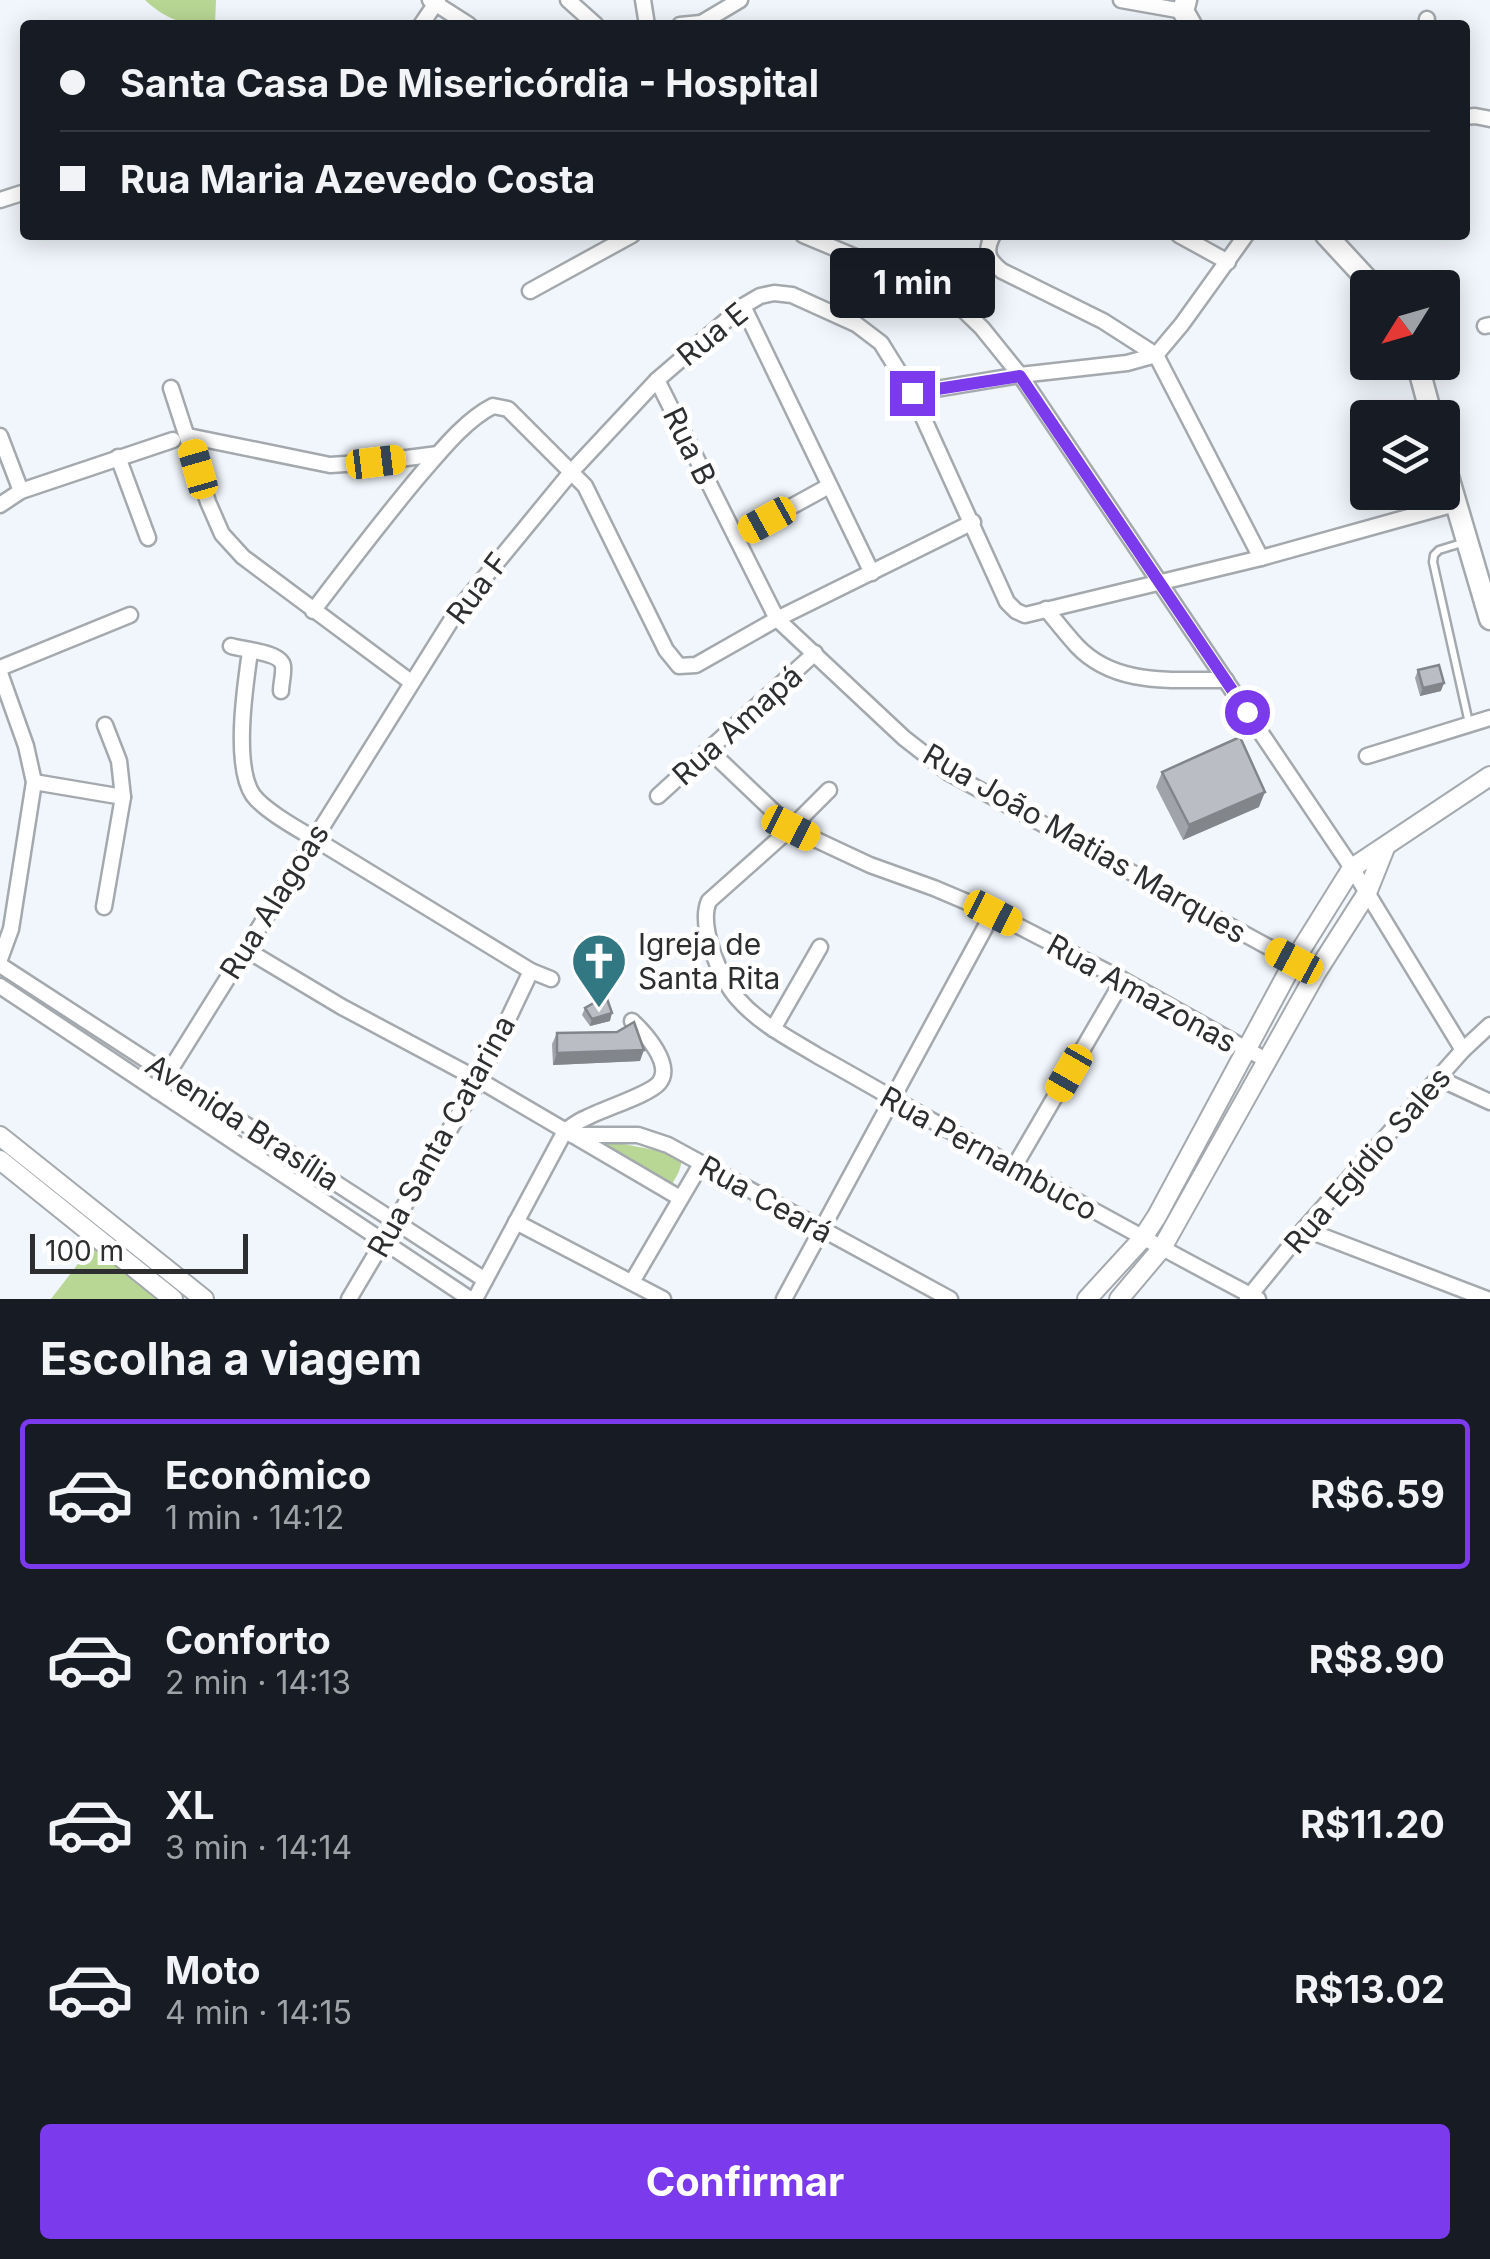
<!DOCTYPE html>
<html lang="pt">
<meta charset="utf-8">
<style>
body{margin:0;font-family:Inter,sans-serif;background:#242831;color:#f1f3f6;height:100vh;display:flex;flex-direction:column;font-size:38px;white-space:nowrap}
*{box-sizing:border-box;margin:0}
p{font-size:32px;color:#9ea1a6}
.icon{flex:none;width:55px;height:55px;fill:none;stroke:currentColor;stroke-width:2;stroke-linecap:round;stroke-linejoin:round}
.map{position:relative;height:1299px;overflow:hidden}
.drawer{display:flex;flex-direction:column;background:#171b24;flex:1}
.drawer>*{flex:none}
.top-card{position:absolute;left:20px;top:20px;width:1450px;height:220px;border-radius:10px;box-shadow:0 5px 25px #0003;display:grid;align-content:center;height:220px;padding:0 40px;background:#171b24}
.needle{width:65px;rotate:233deg}
.tools{position:absolute;left:1350px;top:270px;display:grid;gap:20px}
.tools a{display:grid;place-items:center;width:110px;height:110px;border-radius:10px;background:#171b24;box-shadow:0 5px 25px #0003;font-size:50px}
.scale{position:absolute;left:30px;bottom:25px;width:218px;box-sizing:border-box;padding-left:10px;border:5px solid #2c2e30;border-top:0;font-size:28px;line-height:35px;white-space:nowrap;color:#2c2e30;-webkit-text-stroke:8px #fff;paint-order:stroke}
.end{position:absolute;width:45px;height:45px;margin:-22px;border:12px solid #7c3aed;background:#fff;box-shadow:0 0 0 5px #fff}
.from{border-radius:50%}
.bubble{position:absolute;height:70px;border-radius:10px;background:#171b24;box-shadow:0 5px 25px #0003;font-size:32px;font-weight:700;line-height:70px;text-align:center}
.car{position:absolute;width:30px;height:60px;margin:-30px -15px;border-radius:12px;box-shadow:0 0 8px 2px #0007;background:linear-gradient(#f5c518 24%,#345 0 40%,#f5c518 0 76%,#345 0 86%,#f5c518 0)}
.top-card b{display:flex;align-items:center;gap:35px;height:95px;font-size:38px}
.top-card b+b{border-top:2px solid #363941}
.top-card i{width:25px;height:25px;background:#f1f3f6}
ul{padding:0;list-style:none}
li{display:flex;align-items:center;gap:30px;height:150px;margin:0 20px 15px;padding:0 20px;border:5px solid transparent;border-radius:10px}
li div{flex:1}
li b{display:block;font-size:38px}
li em{font-style:normal;font-weight:700}
li.selected{border-color:#7c3aed}
li>.icon{width:90px;height:90px;stroke-width:1.5}
h2{padding:0 40px;font-size:45px;line-height:120px}
.action{display:flex;gap:20px;margin-top:auto;padding:20px 40px}
.action a{flex:1;height:115px;border-radius:10px;background:#7c3aed;color:#fff;font-size:40px;font-weight:700;line-height:115px;text-align:center}
.map>svg:first-child{display:block}
.green{fill:#b8d794}
.lines{fill:none;stroke-linecap:round;stroke-linejoin:round}
.service-casing{stroke:#a4a9ae;stroke-width:11}
.minor-casing{stroke:#a4a9ae;stroke-width:19}
.tertiary-casing{stroke:#a4a9ae;stroke-width:22}
.secondary-casing{stroke:#a4a9ae;stroke-width:25}
.service{stroke:#fff;stroke-width:6}
.minor{stroke:#fff;stroke-width:14}
.tertiary{stroke:#fff;stroke-width:18}
.secondary{stroke:#fff;stroke-width:20}
.wall{fill:#a0a3a9}
.shaded-wall{fill:#828589}
.building{fill:#babec4;stroke:#828589;stroke-width:2.5}
.route{stroke:#7c3aed;stroke-width:12}
.labels{text-anchor:middle;dominant-baseline:central;stroke-width:10;stroke-linejoin:round;paint-order:stroke}
.street-label{font-size:30px;fill:#2c2e30;stroke:#fff}
.poi-label{font-size:30px;fill:#2c2e30;stroke:#fff;text-anchor:start}
</style>
<div class="map">
<svg width="1490" height="1299" viewBox="0 0 1490 1299">
<rect width="100%" height="100%" fill="#f1f6fc"/>
<g class="green">
<path d="M145,0h71l-1,25c-29,0 -48,-4 -70,-25z"/>
<path d="M592,1138l89,17c2,13 -4,20 -10,31z"/>
<path d="M94,1243l82,56h-125z"/>
</g>
<g class="lines">
<g class="service-casing">
<path id="service" d="M1462,543l-23,7 -5,5 -1,7 36,161"/>
</g>
<g class="minor-casing">
<g id="minor">
<path d="M430,0l39,25"/>
<path d="M568,0l28,25"/>
<path d="M643,0l4,25"/>
<path d="M1121,0l62,11"/>
<path d="M421,25l17,-25"/>
<path d="M680,25l21,-2"/>
<path d="M698,25l42,-25"/>
<path d="M1426,25l1,-6"/>
<path d="M1465,117l10,-1 15,3"/>
<path d="M0,200l25,-8"/>
<path d="M803,235l146,61 33,32 38,47 332,493 111,182"/>
<path d="M993,235c-9,17 -5,25 9,36l101,50 53,34 105,203"/>
<path d="M1179,235l49,27"/>
<path d="M530,291l102,-56"/>
<path d="M743,306l129,267"/>
<path d="M1485,326l5,-1"/>
<path d="M657,380l120,239 127,119 45,35 367,200"/>
<path d="M171,388l37,114 14,32 21,23 168,125"/>
<path d="M912,393l108,-18 107,-12 29,-8 26,-31 64,-89"/>
<path d="M0,436l21,55"/>
<path d="M188,436l142,29 46,-3 62,-8"/>
<path d="M118,457l30,81"/>
<path d="M0,505l21,-14 152,-51"/>
<path d="M736,537l93,-51"/>
<path d="M1046,609c10,12 20,25 31,37 39,41 96,33 149,34"/>
<path d="M313,611c35,-46 70,-92 107,-136 21,-24 44,-54 73,-69l15,3 77,77 81,164 13,16 17,-1 81,-46 196,-97"/>
<path d="M231,646c13,4 50,6 52,20 1,7 -2,18 -2,25"/>
<path d="M250,652c-5,34 -17,114 3,143 13,18 56,40 75,52 68,41 135,83 203,124l20,8"/>
<path d="M0,668l130,-53"/>
<path d="M0,673l26,73 8,36 -23,147 -11,30"/>
<path d="M709,750l82,78 79,37 64,23 59,25 130,67 143,80"/>
<path d="M1367,756l123,-38"/>
<path d="M34,782l89,15"/>
<path d="M829,790l-38,38 -82,73c-11,24 11,79 29,98 22,25 52,40 80,57 31,17 62,35 93,53 115,64 230,129 347,190"/>
<path d="M658,796l157,-143"/>
<path d="M104,907l19,-110 -4,-36 -14,-36"/>
<path d="M245,949l97,58 137,73 201,118"/>
<path d="M0,965l485,315"/>
<path d="M0,986l470,313"/>
<path d="M773,1029l47,-82"/>
<path d="M1438,1078l52,24"/>
<path d="M157,1091l300,-480 115,-140 85,-91 86,-74 17,-10 14,-3 18,2 64,29 25,19 31,50 95,209 9,9 9,4 236,-57 194,-54"/>
<path d="M572,1135h66l30,10 282,154"/>
<path d="M1014,1167l109,-187"/>
<path d="M516,1222l147,77"/>
<path d="M1304,1229l183,70"/>
<path d="M632,1282l69,-118"/>
<path d="M349,1299l130,-219 52,-109"/>
<path d="M475,1299l90,-168c7,-5 13,-10 21,-13 16,-9 63,-23 73,-35 15,-18 -14,-50 -27,-62"/>
<path d="M784,1299l209,-386"/>
<path d="M1247,1299l57,-70 159,-179 27,-25"/>
</g>
</g>
<g class="tertiary-casing">
<g id="tertiary">
<path d="M0,1136l204,163"/>
<path d="M0,1160l173,139"/>
<path d="M1087,1299l55,-60 15,-23 137,-255 58,-93 138,-92"/>
<path d="M1119,1299l43,-51 154,-275 51,-80 18,-45"/>
</g>
</g>
<g class="secondary-casing">
<g id="secondary">
<path d="M1186,0l-3,11 8,14"/>
<path d="M1326,235l49,53"/>
<path d="M1417,362l15,56"/>
<path d="M1442,456l48,163"/>
</g>
</g>
<use href="#service" class="service"/>
<use href="#minor" class="minor"/>
<use href="#tertiary" class="tertiary"/>
<use href="#secondary" class="secondary"/>
</g>
<g class="wall">
<path d="M1418,670l23,21 -21,5 -5,-18z"/>
<path d="M1162,772l97,35 -76,33 -27,-53z"/>
<path d="M585,1008l25,13 -20,5 -8,-11z"/>
<path d="M557,1033l83,28 -87,4 -1,-21z"/>
</g>
<g class="shaded-wall">
<path d="M1444,683l-3,8 -21,5 3,-8z"/>
<path d="M1265,792l-6,15 -76,33 6,-15z"/>
<path d="M612,1013l-2,8 -20,5 2,-7z"/>
<path d="M644,1050l-4,11 -87,4 4,-12z"/>
</g>
<g class="building">
<path d="M1439,665l5,18 -21,5 -5,-18z"/>
<path d="M1240,737l25,55 -76,33 -27,-53z"/>
<path d="M606,996l6,17 -20,6 -7,-11z"/>
<path d="M634,1022l10,28 -87,3v-20l60,-1z"/>
</g>
<g class="lines">
<path class="route" d="M912,393l108,-17 227,336"/>
</g>
<defs>
<g id="church-pin" transform="scale(2.875)"><path d="M0 17L-7.5 6A9.5 9.5 0 1 1 7.5 6Z" fill="#317883" stroke="#fff"/><path d="M-1.2-6h2.4v3.5h3.3v2.4h-3.3V6h-2.4V-.1h-3.3v-2.4h3.3Z" fill="#fff"/></g>
</defs>
<g fill-rule="evenodd">
<use href="#church-pin" x="599" y="961"/>
</g>
<g class="labels">
<g class="street-label">
<text transform="translate(712 334) rotate(-39)">Rua E</text>
<text transform="translate(690 446) rotate(64)">Rua B</text>
<text transform="translate(477 588) rotate(-53)">Rua F</text>
<text transform="translate(737 725) rotate(-42)">Rua Amapá</text>
<text transform="translate(1085 843) rotate(30)">Rua João Matias Marques</text>
<text transform="translate(274 901) rotate(-58)">Rua Alagoas</text>
<text transform="translate(1142 993) rotate(29)">Rua Amazonas</text>
<text transform="translate(243 1122) rotate(33)">Avenida Brasília</text>
<text transform="translate(441 1136) rotate(-61)">Rua Santa Catarina</text>
<text transform="translate(989 1153) rotate(29)">Rua Pernambuco</text>
<text transform="translate(1367 1160) rotate(-49)">Rua Egídio Sales</text>
<text transform="translate(766 1199) rotate(29)">Rua Ceará</text>
</g>
<g class="poi-label">
<text x="638" y="944">Igreja de<tspan x="638" dy="34">Santa Rita</tspan></text>
</g>
</g>
</svg>
<div class="tools">
<a><svg class="needle" viewBox="-14 -14 28 28"><path d="M0-13l5 13h-10z" fill="#e53935"/><path d="M0 13l5-13h-10z" fill="#9ea1a6"/></svg></a>
<a><svg class="icon" aria-label="layers" viewBox="0 0 24 24"><path d="M12 4l9 5-9 5-9-5zM3 14l9 5 9-5"/></svg></a>
</div>
<div class="scale">100 m</div>
<i class="end from" style="left:1247px;top:712px"></i>
<i class="end" style="left:912px;top:393px"></i>
<div class="bubble" style="left:830px;top:248px;width:165px">1 min</div>
<i class="car" style="left:376px;top:462px;rotate:83deg"></i>
<i class="car" style="left:198px;top:469px;rotate:344deg"></i>
<i class="car" style="left:767px;top:520px;rotate:241deg"></i>
<i class="car" style="left:791px;top:828px;rotate:117deg"></i>
<i class="car" style="left:993px;top:913px;rotate:117deg"></i>
<i class="car" style="left:1294px;top:961px;rotate:298deg"></i>
<i class="car" style="left:1069px;top:1073px;rotate:210deg"></i>
<div class="top-card">
<b><i class="from"></i>Santa Casa De Misericórdia - Hospital</b>
<b><i></i>Rua Maria Azevedo Costa</b>
</div>
</div>
<section class="drawer">
<h2>Escolha a viagem</h2>
<ul>
<li class="selected"><svg class="icon" aria-label="car" viewBox="0 0 24 24"><path d="M5 17H2v-5l4-1 3-4h7l3 4 3 1v5h-3M9 17h6M6 11h13"/><circle cx="7" cy="17" r="2"/><circle cx="17" cy="17" r="2"/></svg><div><b>Econômico</b><p>1 min · 14:12</p></div><em>R$6.59</em></li>
<li><svg class="icon" aria-label="car" viewBox="0 0 24 24"><path d="M5 17H2v-5l4-1 3-4h7l3 4 3 1v5h-3M9 17h6M6 11h13"/><circle cx="7" cy="17" r="2"/><circle cx="17" cy="17" r="2"/></svg><div><b>Conforto</b><p>2 min · 14:13</p></div><em>R$8.90</em></li>
<li><svg class="icon" aria-label="car" viewBox="0 0 24 24"><path d="M5 17H2v-5l4-1 3-4h7l3 4 3 1v5h-3M9 17h6M6 11h13"/><circle cx="7" cy="17" r="2"/><circle cx="17" cy="17" r="2"/></svg><div><b>XL</b><p>3 min · 14:14</p></div><em>R$11.20</em></li>
<li><svg class="icon" aria-label="car" viewBox="0 0 24 24"><path d="M5 17H2v-5l4-1 3-4h7l3 4 3 1v5h-3M9 17h6M6 11h13"/><circle cx="7" cy="17" r="2"/><circle cx="17" cy="17" r="2"/></svg><div><b>Moto</b><p>4 min · 14:15</p></div><em>R$13.02</em></li>
</ul>
<div class="action"><a>Confirmar</a></div>
</section>
